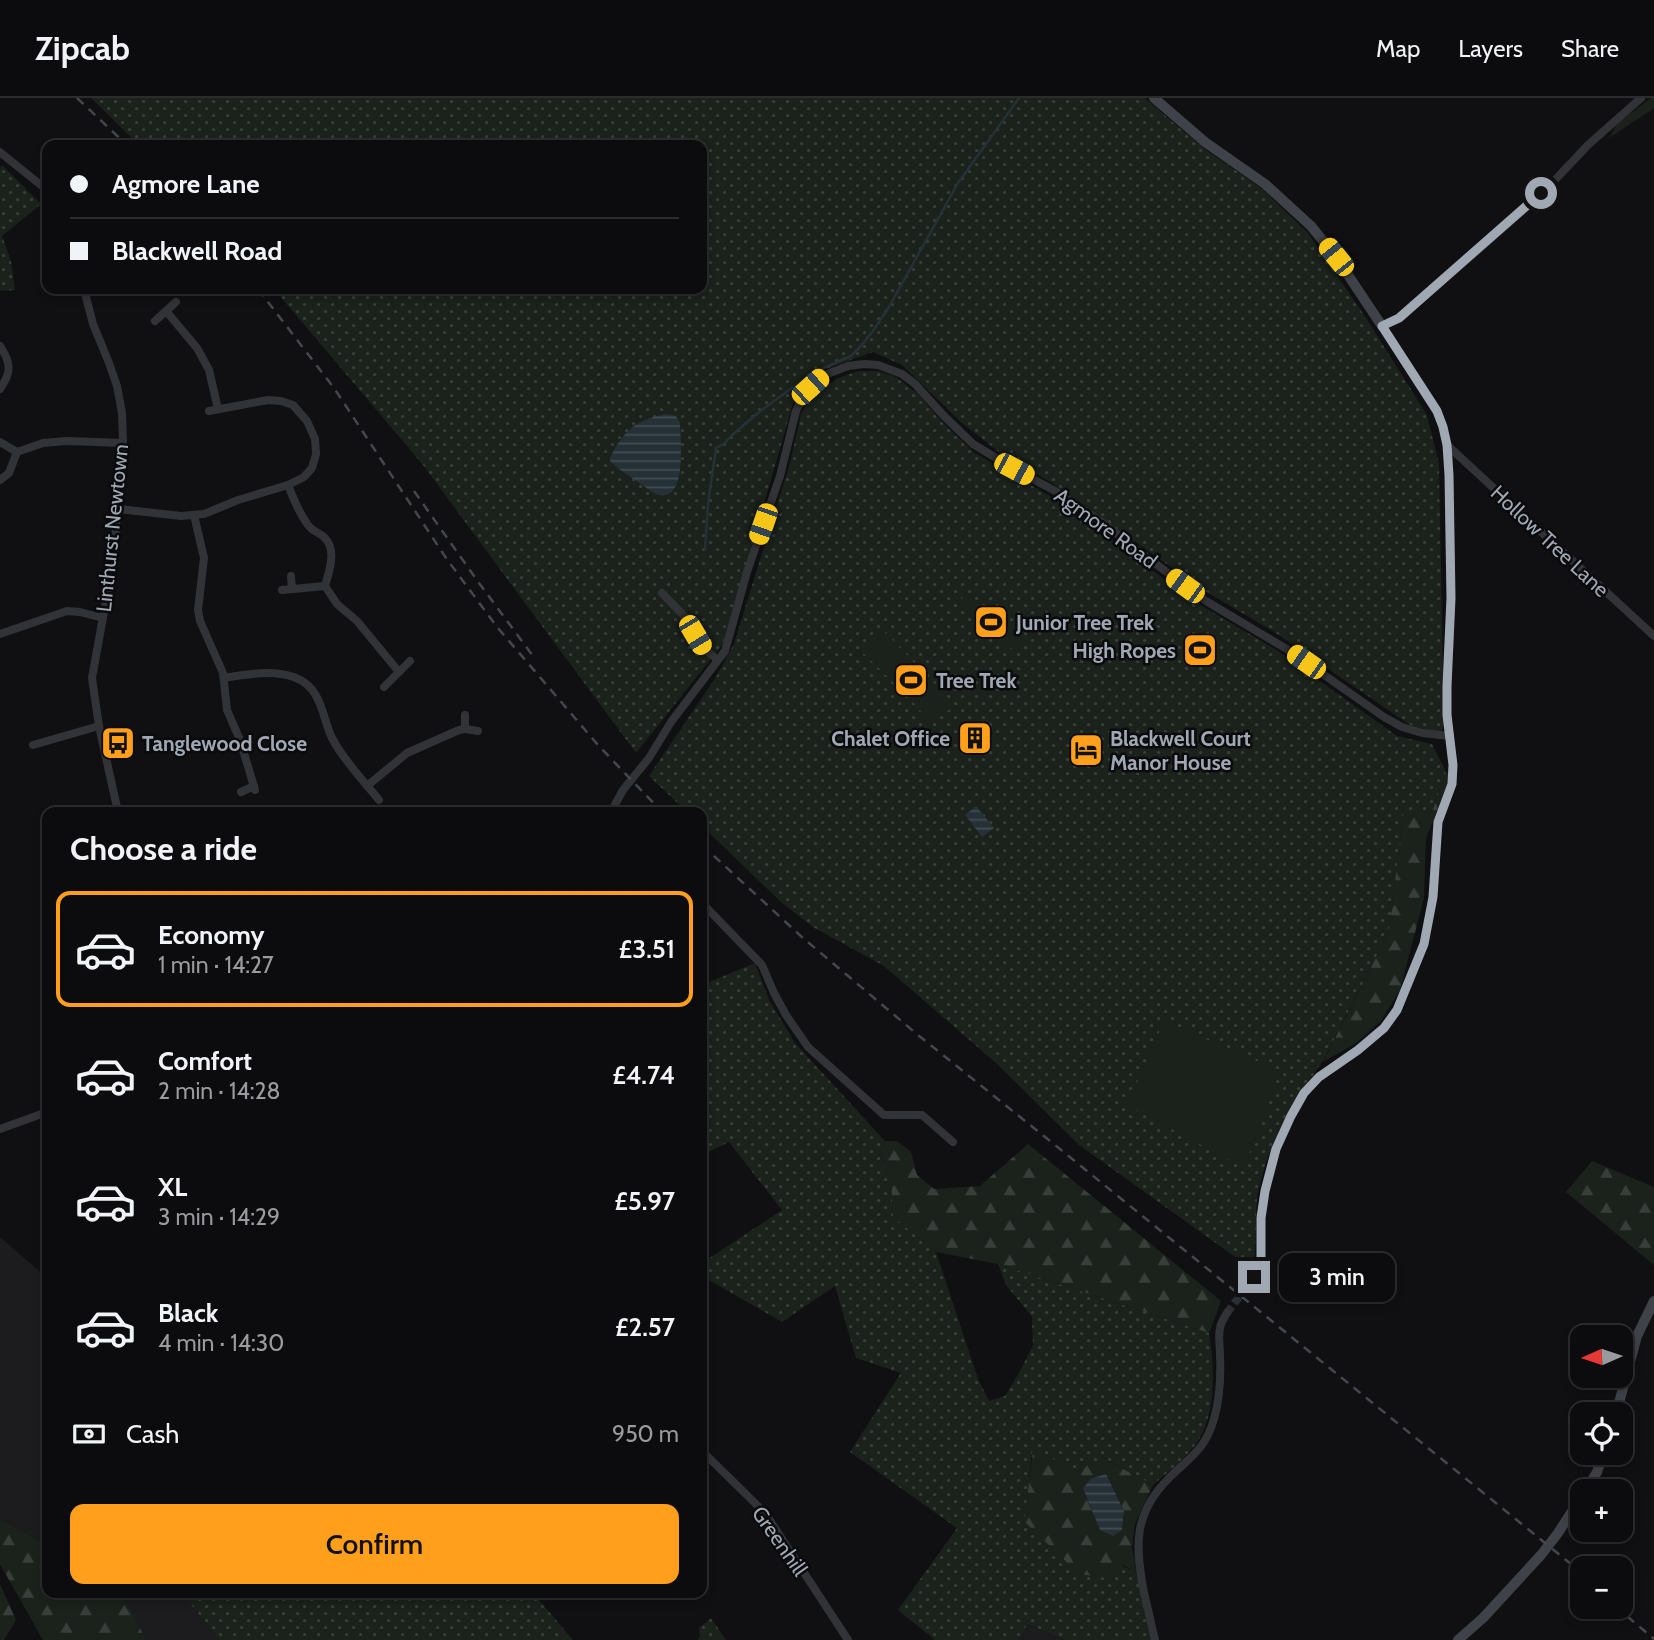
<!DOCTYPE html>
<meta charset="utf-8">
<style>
body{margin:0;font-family:Cabin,sans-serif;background:#151517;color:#f1f3f6;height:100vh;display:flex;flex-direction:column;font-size:26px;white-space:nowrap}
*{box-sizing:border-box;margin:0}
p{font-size:23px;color:#9a9b9e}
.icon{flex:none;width:38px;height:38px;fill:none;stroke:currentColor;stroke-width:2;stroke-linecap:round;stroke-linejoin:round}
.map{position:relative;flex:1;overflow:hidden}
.side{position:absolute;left:42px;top:709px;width:665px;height:791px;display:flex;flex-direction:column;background:#0c0c0e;border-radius:14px;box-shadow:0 4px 10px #0003,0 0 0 2px #2c2c2e}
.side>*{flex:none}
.guide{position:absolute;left:42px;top:42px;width:665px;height:154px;border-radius:14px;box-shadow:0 4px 10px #0003,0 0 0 2px #2c2c2e;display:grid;align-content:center;height:154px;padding:0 28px;background:#0c0c0e}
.needle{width:46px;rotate:267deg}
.buttons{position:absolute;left:1570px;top:1227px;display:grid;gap:14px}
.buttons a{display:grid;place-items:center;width:63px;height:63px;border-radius:14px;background:#0c0c0e;box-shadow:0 4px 10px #0003,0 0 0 2px #2c2c2e;font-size:35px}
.end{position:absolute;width:32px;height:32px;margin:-16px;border:9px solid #a0a8b4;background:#111;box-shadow:0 0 0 4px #111}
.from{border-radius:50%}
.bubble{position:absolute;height:49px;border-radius:14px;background:#0c0c0e;box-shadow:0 4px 10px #0003,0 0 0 2px #2c2c2e;font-size:23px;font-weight:600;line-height:49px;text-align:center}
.car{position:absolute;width:21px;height:42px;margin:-21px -10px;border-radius:9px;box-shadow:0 0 5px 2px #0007;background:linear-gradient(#f5c518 24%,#345 0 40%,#f5c518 0 76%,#345 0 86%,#f5c518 0)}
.guide b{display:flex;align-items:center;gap:24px;height:66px;font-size:26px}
.guide b+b{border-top:2px solid #2c2c2e}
.guide i{width:18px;height:18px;background:#f1f3f6}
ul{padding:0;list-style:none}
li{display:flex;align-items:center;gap:21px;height:116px;margin:0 14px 10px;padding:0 14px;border:4px solid transparent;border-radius:14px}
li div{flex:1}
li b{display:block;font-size:26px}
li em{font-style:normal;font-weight:600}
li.active{border-color:#ff9f1b}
li>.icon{width:63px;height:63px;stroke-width:1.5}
h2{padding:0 28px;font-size:32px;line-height:84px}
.pay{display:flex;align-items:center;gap:18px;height:77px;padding:0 28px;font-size:26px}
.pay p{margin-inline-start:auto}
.cta{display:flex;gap:14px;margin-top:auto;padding:14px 28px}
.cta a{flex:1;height:80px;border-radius:14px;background:#ff9f1b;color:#111;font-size:28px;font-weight:600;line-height:80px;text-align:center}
header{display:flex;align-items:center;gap:42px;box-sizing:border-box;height:98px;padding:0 35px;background:#0c0c0e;border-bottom:2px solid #2c2c2e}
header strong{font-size:33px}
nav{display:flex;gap:38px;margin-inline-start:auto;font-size:24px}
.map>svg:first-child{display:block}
.built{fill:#1c1c1f}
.grass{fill:url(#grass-dots)}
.forest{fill:url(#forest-firs);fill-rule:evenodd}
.pitch{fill:#1a221b}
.water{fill:url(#water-rules)}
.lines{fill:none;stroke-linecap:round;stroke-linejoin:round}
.stream{stroke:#263137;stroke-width:2.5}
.street-tunnel{stroke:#2d2e32;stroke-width:8;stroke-dasharray:8 4;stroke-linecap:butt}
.street{stroke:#313337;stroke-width:8}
.secondary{stroke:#3f4248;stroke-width:10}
.rail{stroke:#44474d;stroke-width:2.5;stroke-dasharray:9 7;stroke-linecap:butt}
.route{stroke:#a0a8b4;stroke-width:9}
.labels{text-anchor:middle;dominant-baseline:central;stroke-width:5;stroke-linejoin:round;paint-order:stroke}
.street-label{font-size:21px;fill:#a0a8b4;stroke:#0b0b0d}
.poi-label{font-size:21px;font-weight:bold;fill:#a0a8b4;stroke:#0b0b0d;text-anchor:start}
</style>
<header>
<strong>Zipcab</strong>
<nav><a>Map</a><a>Layers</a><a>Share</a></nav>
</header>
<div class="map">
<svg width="1654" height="1542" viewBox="0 0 1654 1542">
<defs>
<pattern id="grass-dots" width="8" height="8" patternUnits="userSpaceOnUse" patternTransform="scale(1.75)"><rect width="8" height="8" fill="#1a221b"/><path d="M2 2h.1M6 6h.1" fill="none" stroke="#383f3a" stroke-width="1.8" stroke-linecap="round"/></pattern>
<pattern id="forest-firs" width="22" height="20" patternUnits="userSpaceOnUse" patternTransform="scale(1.75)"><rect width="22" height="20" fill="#1a221b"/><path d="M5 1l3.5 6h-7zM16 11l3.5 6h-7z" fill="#383f3a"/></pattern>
<pattern id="water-rules" width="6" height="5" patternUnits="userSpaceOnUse" patternTransform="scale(1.75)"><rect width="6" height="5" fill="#263137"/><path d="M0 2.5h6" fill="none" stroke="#424c52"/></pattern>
</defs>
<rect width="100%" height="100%" fill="#101012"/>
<g class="built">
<path d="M0,1139l47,41v267l-47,-26z"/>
<path d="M114,1495h68l37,47h-73l-18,-36z"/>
<path d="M1026,1526l38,16h-46z"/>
</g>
<g class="grass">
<path d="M91,0h1054l31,27 33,27 52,36 47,45 60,88 59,94 12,49 5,261 -3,8 -19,-1 -15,-9 -128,-88 -74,-44 -153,-108 -52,-30 -38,-30 -60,-58 -29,-13 -53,19 -23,19 -74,254 -87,109 -213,-288 -149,-176h428v-144h-563z"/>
<path d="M2,67l39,39 -39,32 9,25 4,29 -15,1v-123z"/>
<path d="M859,273h19l18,6 22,17 25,29 32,30 80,46 142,104 78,46 122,87 35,8 14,28 -14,40 -29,3 -14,117 -66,129 -28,40 -21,41 -9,23 -8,30 -2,61 -3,13 -173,-124 -83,-82 -112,-97 -71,-39 -32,-25 -79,-76v-14h-15l-38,-36 67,-99 18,-33 56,-181 11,-49 11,-19 26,-17z"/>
<path d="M755,865l14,37 26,43 90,98 -5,15 11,23 2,37 43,36 42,127 11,22 16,-5 14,-23 14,-28 -1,-28 -26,-32 -8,-21 211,69c6,35 8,86 -16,115 -11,14 -27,25 -40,37l-49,-27 -31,15 -24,-17 -17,-4 -7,69 111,51 16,68h-88l-37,-16 -9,16h-83l-37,-30 59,-82 -107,-76 51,-79 -45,-15 -21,-72 -53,36 -80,-46v-13l80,-53 -53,-68 -27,13v-170z"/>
<path d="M182,1495h351l40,47h-354z"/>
<path d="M711,1520l15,22h-28l2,-4 -1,-8z"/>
</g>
<g class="forest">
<path d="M1651,0h3v10l-45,30 9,-15z"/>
<path d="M1446,674l5,2 -25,65 -2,59 -24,92 -19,31 -25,22 -33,19 66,-130 14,-118 29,-2z"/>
<path d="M885,1043h12l14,11 6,23 17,14 46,-3 48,-42 193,157 -12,32 -211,-69 -62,-12 -43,-35 -2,-38 -11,-23z"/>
<path d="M1592,1063l62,26v78l-88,-73z"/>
<path d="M1033,1353l16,5 24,17 30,-15 50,27 -18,39 -3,23 4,25 -13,-7 -16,13 -28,-4 -55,-53zM1090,1381l22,7 12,25 -2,18 -22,1 -17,-40z"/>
<path d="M0,1421l47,26v47l67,1 14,11 18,36h-103l-43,-76z"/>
<path d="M0,1486l16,36 -12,20h-4z"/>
</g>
<g class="pitch">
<path d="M966,494l59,47 -8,14 -59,-48z"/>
<path d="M880,529l75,78 -24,19 -18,-22 -53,-52z"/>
<path d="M1207,536l11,10 -25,23 -10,-11z"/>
<path d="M1164,923l116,50 -36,97 -117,-63z"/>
</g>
<g class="water">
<path d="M666,316l10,2 4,7c0,15 8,77 -20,72 -7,-1 -13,-7 -19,-11 -10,-7 -22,-14 -31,-23v-3c14,-28 26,-38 56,-44z"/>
<path d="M976,708l18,22 -12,9 -17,-22z"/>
<path d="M1106,1376l18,37 -2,19 -9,6 -13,-6 -17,-41 7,-10z"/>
</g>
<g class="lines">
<path class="stream" d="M705,452l3,-46 8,-56 9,-5 6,-7 27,-23 31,-23 26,-18 36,-16 10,-10 12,-15 16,-24 69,-124 61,-85"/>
<path class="street-tunnel" d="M1227,1215l27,-36"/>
<g class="street">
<path d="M0,54l47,38"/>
<path d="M84,191l9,35 16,39 8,23 5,27 1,30 -10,119 -21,116 7,48 19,86"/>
<path d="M166,213l31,37 12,22 9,39"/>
<path d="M155,223l21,-19"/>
<path d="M0,248c11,17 12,26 0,43"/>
<path d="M0,344l17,10 26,-9 24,-2 56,2"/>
<path d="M1447,347l207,191"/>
<path d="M0,382l9,-7 8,-21"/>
<path d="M288,387c5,13 11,28 20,40 4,6 12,8 17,13 12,12 4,34 0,48l12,18 20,17 42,51"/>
<path d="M119,411l62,7 23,-2 34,-14 50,-15 16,-8 8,-9 4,-14 -1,-15 -8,-18 -14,-16 -12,-4 -13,-1 -59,11"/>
<path d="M194,417l10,43 -6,52 2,11 23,52 4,37 13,30 15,50"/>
<path d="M291,478l1,13"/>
<path d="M282,492l43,-4"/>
<path d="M662,495l28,29 13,26 15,12"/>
<path d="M0,536l67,-23 13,1 23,6"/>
<path d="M224,580c28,-5 74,-13 91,16 9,14 10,31 18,46 12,22 30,40 46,60"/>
<path d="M384,589l26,-26"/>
<path d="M465,617v14"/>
<path d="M33,647l66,-19"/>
<path d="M367,688l40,-33 52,-23 6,-1 13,2"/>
<path d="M241,694l13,-6"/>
<path d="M611,714l12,-22 26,-32 22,-36 54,-71 22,-79 33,-96 16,-65 7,-14 7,-10 12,-11 26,-10 16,-2 14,1 24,9 13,10 29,32 29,28 41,25 43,23 46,31 42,33 61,45 84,50 94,66 18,10 20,6 28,3"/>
<path d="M702,805l60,62 12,28 12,22 22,32 76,68h38l31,27"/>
<path d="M0,1031l47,-17"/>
<path d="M1254,1179l7,-17v-42l4,-27 11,-42 15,-33 13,-23 15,-16 39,-27 26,-22 13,-18 27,-66 9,-47 5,-75 14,-38 1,-19 -6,-50v-29l4,-87 -2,-124 -2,-30 -4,-18 -7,-16 -54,-85 17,-7 130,-114 24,-23 35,-37 53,-47"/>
<path d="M702,1353l63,62 83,127"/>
<path d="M1155,1542c-4,-16 -7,-32 -11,-47 -9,-47 -11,-79 25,-115 22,-22 36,-28 45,-59 6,-21 7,-43 6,-64 0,-9 -2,-19 0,-27 1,-6 4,-10 7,-15"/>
</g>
<g class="secondary">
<path d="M1154,0l51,44 60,42 46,42 25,31 46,69"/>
<path d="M1616,1316l21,-78 17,-35"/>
<path d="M1586,1393l11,-19 7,-20"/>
<path d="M1458,1542l25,-22 58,-63 17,-22 24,-37"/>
</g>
<g class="rail">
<path d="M77,0l50,47"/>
<path d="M258,191l76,99 112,170 51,69 101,118 64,67"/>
<path d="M414,393l65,92 54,73"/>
<path d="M702,747l101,93 115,97 137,110 527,428"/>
<path d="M1615,1508l39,33"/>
</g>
</g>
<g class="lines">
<path class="route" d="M1254,1179l7,-17v-42l4,-27 11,-42 15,-33 13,-23 15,-16 39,-27 26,-22 13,-18 27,-66 9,-47 5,-75 14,-38 1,-19 -6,-50v-29l4,-88 -2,-123 -2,-30 -4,-18 -6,-16 -55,-85 17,-8 142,-125"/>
</g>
<defs>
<g id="stadium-square" transform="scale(1.75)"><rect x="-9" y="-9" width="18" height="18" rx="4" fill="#ff9f1b" stroke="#0b0b0d"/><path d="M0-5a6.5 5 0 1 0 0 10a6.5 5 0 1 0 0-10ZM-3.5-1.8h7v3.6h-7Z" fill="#111"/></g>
<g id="building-square" transform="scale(1.75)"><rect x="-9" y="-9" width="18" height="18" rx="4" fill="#ff9f1b" stroke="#0b0b0d"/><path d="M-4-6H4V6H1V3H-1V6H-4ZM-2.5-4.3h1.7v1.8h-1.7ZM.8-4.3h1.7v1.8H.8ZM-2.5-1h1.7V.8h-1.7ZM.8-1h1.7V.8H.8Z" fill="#111"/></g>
<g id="bus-square" transform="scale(1.75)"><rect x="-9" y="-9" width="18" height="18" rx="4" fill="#ff9f1b" stroke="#0b0b0d"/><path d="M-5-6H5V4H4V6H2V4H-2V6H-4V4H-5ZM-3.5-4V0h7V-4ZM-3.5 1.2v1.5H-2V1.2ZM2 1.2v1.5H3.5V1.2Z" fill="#111"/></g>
<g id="hotel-square" transform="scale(1.75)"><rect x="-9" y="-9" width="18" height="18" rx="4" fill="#ff9f1b" stroke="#0b0b0d"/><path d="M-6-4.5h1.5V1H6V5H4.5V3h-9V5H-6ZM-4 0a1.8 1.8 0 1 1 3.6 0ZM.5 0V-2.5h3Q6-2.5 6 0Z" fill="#111"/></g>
</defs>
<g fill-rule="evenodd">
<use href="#stadium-square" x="991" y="524"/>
<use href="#stadium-square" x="1200" y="552"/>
<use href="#stadium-square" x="911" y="582"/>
<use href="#building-square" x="975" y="640"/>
<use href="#bus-square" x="118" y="645"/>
<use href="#hotel-square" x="1086" y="652"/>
</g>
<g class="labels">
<g class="street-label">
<text transform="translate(112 430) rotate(-84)">Linthurst Newtown</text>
<text transform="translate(1106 430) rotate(36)">Agmore Road</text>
<text transform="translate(1550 443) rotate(43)">Hollow Tree Lane</text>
<text transform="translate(780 1443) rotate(55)">Greenhill</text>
</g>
<g class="poi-label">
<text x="1016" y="524">Junior Tree Trek</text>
<text x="1176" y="552" text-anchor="end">High Ropes</text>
<text x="936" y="582">Tree Trek</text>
<text x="950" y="640" text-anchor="end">Chalet Office</text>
<text x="1110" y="640">Blackwell Court<tspan x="1110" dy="24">Manor House</tspan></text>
<text x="142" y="645">Tanglewood Close</text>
</g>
</g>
</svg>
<div class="buttons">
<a><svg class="needle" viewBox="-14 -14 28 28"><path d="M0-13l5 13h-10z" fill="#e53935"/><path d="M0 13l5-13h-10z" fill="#9a9b9e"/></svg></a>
<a><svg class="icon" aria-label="locate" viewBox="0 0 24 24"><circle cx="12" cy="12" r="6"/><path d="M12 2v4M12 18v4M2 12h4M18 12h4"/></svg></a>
<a>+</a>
<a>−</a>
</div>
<i class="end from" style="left:1541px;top:95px"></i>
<i class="end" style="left:1254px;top:1179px"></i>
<div class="bubble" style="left:1279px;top:1155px;width:116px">3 min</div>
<i class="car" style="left:1336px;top:159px;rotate:321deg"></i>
<i class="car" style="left:810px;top:289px;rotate:48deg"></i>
<i class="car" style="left:1014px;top:371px;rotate:118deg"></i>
<i class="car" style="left:763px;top:426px;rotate:199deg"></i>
<i class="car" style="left:1185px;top:488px;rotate:306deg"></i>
<i class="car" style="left:695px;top:537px;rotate:149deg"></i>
<i class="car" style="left:1306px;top:564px;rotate:305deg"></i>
<div class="guide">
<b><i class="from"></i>Agmore Lane</b>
<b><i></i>Blackwell Road</b>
</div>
<section class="side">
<h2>Choose a ride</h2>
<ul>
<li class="active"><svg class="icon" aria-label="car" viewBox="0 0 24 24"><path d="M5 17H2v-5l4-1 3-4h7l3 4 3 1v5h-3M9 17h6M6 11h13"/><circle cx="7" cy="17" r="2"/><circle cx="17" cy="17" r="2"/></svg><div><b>Economy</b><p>1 min · 14:27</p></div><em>£3.51</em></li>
<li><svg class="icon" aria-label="car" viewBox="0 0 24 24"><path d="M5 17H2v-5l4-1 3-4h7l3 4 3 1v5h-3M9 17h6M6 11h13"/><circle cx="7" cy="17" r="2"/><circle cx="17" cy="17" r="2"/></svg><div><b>Comfort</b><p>2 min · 14:28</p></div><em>£4.74</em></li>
<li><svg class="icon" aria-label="car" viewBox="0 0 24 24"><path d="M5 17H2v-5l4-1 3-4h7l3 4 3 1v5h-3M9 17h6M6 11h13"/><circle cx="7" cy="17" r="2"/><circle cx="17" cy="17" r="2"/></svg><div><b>XL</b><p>3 min · 14:29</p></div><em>£5.97</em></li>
<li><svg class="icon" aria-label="car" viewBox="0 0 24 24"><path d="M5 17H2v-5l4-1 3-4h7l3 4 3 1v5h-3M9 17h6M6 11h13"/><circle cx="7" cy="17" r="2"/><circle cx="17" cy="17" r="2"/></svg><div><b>Black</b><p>4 min · 14:30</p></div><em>£2.57</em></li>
</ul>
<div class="pay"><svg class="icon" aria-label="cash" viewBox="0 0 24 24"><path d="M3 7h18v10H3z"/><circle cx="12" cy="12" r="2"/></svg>Cash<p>950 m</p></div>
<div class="cta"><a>Confirm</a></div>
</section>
</div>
